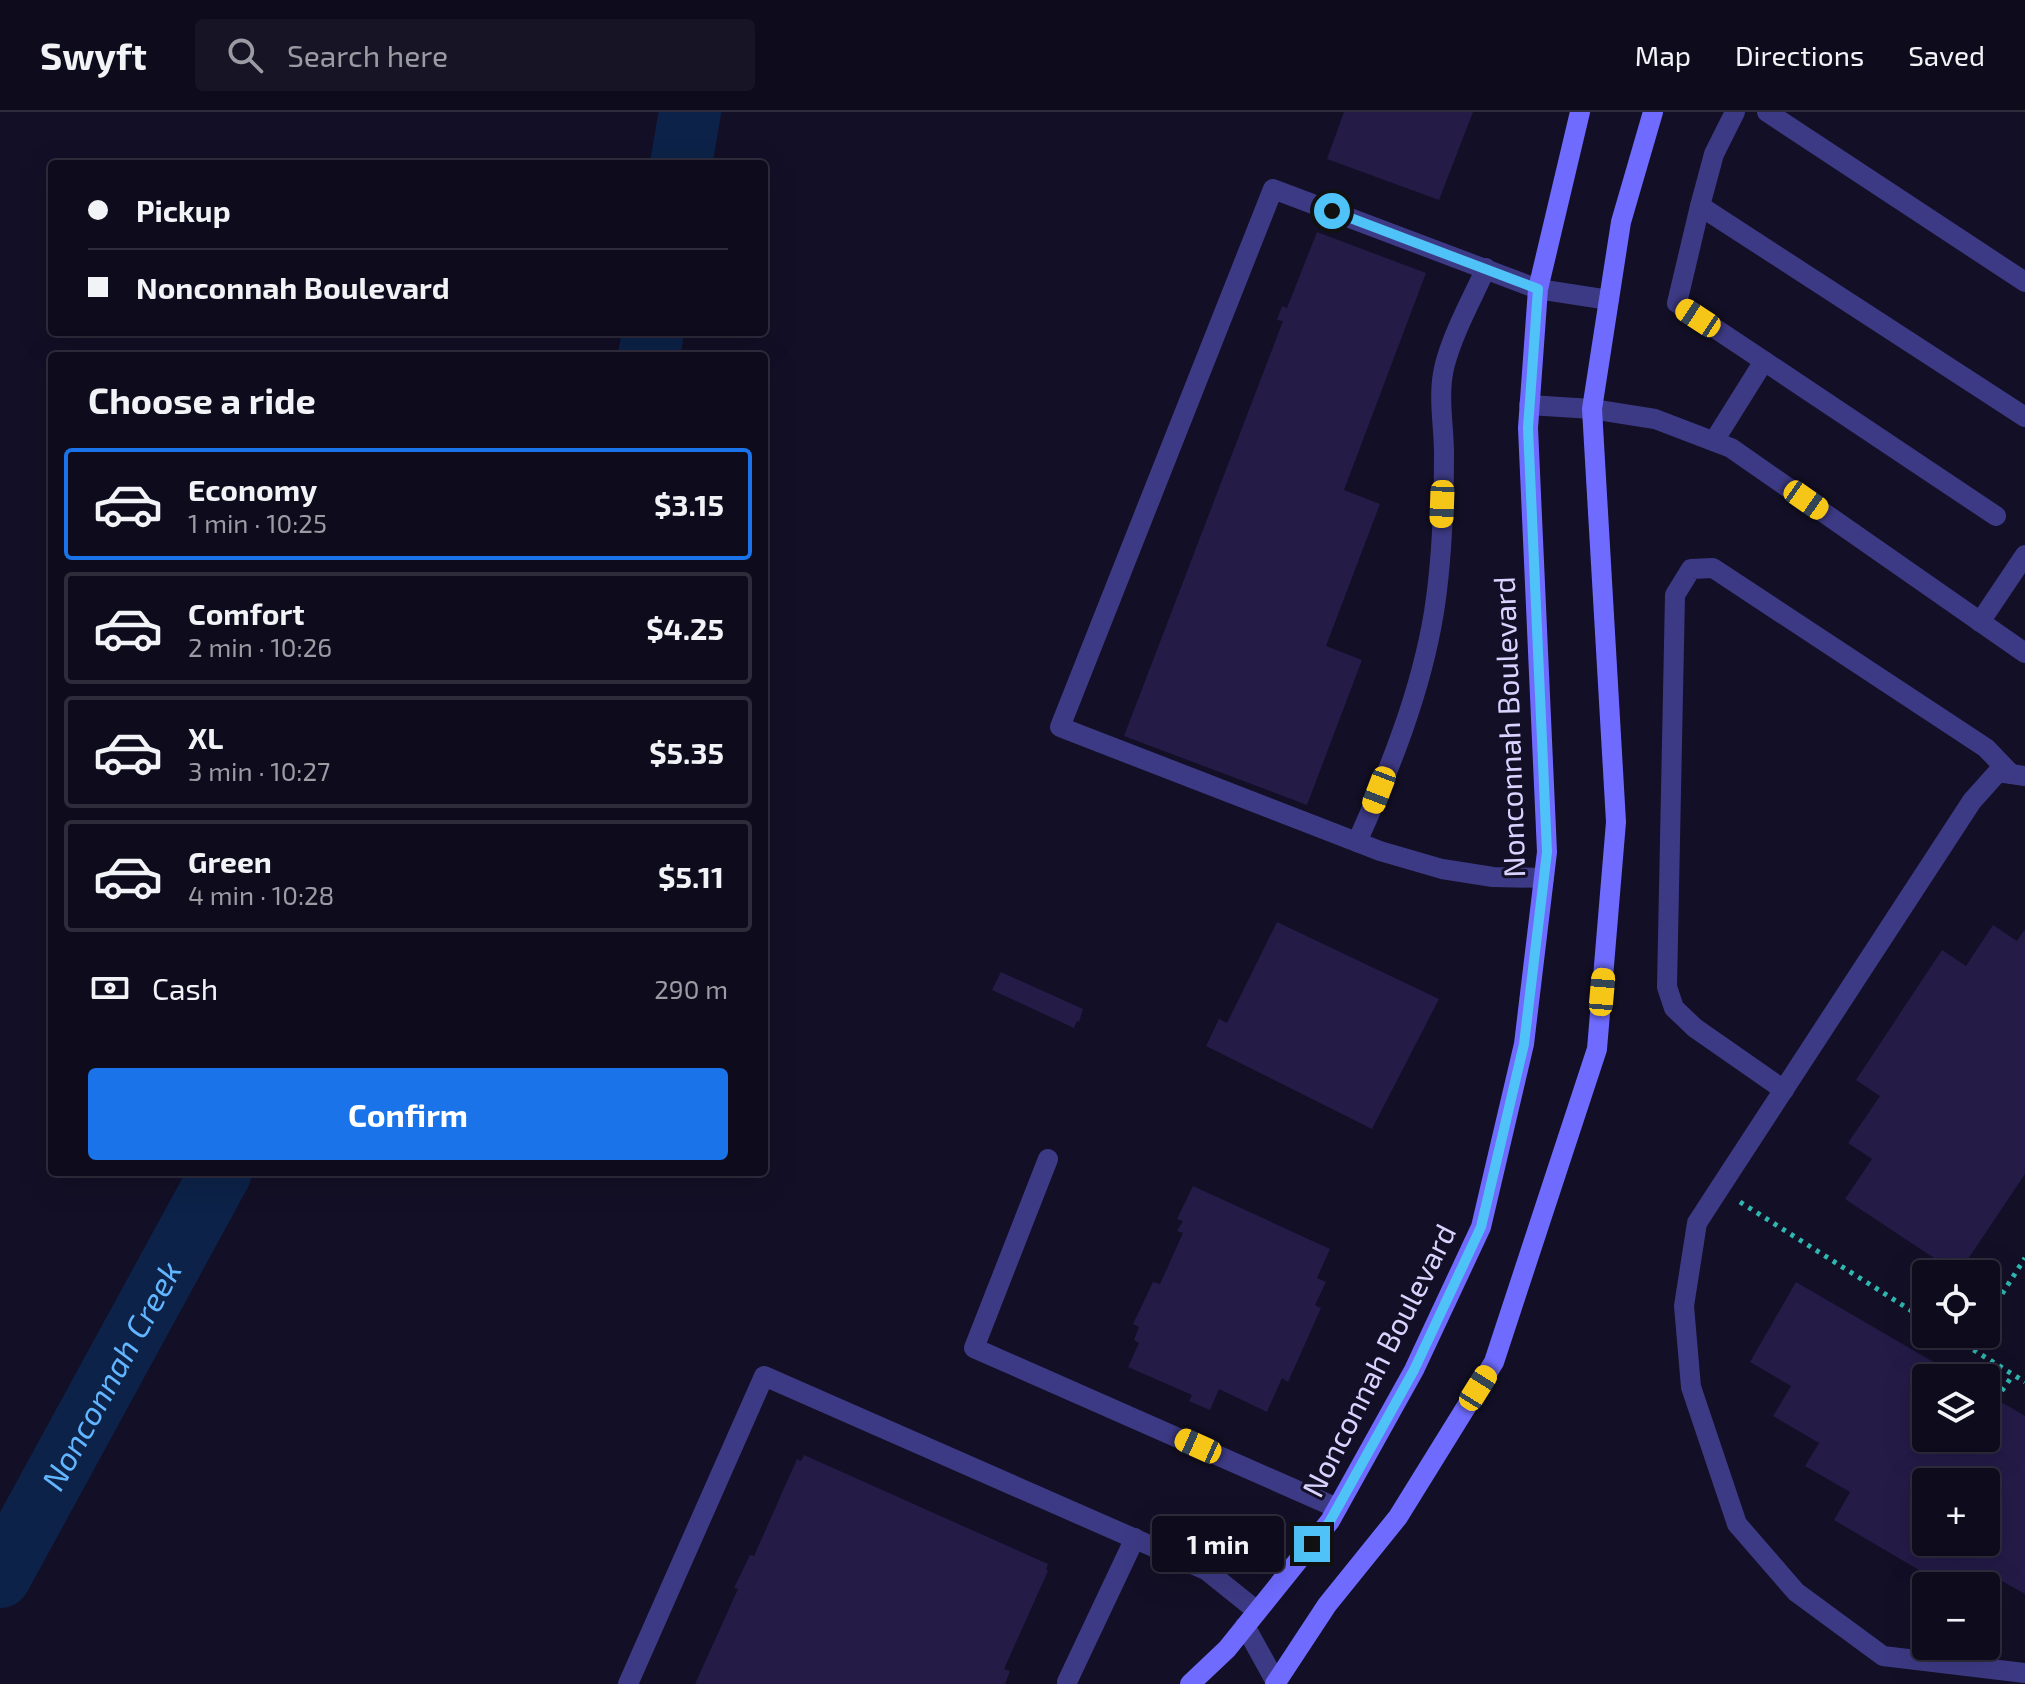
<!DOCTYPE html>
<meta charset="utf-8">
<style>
body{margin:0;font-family:"Exo 2",sans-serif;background:#171425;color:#f1f3f6;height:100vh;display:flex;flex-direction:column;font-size:30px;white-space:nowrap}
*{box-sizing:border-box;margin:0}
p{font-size:26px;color:#9b9ba3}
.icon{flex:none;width:44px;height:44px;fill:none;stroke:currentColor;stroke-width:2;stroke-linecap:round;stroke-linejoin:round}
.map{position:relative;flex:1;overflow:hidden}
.details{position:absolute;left:48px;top:240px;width:720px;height:824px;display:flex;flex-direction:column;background:#0e0b1c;border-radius:8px;box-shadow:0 8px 32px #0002,0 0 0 2px #2e2b3b}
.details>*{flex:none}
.top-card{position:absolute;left:48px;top:48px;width:720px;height:176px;border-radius:8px;box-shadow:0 8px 32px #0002,0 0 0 2px #2e2b3b;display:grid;align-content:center;height:176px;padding:0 40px;background:#0e0b1c}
.controls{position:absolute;left:1912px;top:1148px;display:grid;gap:16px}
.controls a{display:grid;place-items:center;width:88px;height:88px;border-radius:8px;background:#0e0b1c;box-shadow:0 8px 32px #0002,0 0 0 2px #2e2b3b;font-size:40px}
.end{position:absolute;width:36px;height:36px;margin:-18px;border:10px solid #4fc3f7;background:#111;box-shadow:0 0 0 4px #111}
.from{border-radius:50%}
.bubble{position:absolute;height:56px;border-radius:8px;background:#0e0b1c;box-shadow:0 8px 32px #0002,0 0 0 2px #2e2b3b;font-size:26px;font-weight:700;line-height:56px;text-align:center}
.car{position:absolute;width:24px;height:48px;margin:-24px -12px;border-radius:10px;box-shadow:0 0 6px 2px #0007;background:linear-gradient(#f5c518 24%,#345 0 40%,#f5c518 0 76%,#345 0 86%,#f5c518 0)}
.top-card b{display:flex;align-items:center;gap:28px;height:76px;font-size:30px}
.top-card b+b{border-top:2px solid #2e2b3b}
.top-card i{width:20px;height:20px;background:#f1f3f6}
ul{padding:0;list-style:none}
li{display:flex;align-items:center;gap:24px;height:112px;margin:0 16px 12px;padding:0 24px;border:4px solid #2e2b3b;border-radius:8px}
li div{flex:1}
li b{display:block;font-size:30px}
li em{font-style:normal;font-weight:700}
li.current{border-color:#1a73e8}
li>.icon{width:72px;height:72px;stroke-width:1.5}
h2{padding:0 40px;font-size:36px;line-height:96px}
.pay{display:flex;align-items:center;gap:20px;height:88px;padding:0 40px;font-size:30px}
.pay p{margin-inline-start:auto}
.action{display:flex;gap:16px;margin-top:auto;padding:16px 40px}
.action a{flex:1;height:92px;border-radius:8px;background:#1a73e8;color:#fff;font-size:32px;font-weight:700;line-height:92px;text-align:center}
header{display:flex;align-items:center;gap:48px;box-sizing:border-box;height:112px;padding:0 40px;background:#0e0b1c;border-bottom:2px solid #2e2b3b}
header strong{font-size:38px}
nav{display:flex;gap:44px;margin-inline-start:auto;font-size:28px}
.search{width:560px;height:72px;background:#171425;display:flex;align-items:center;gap:20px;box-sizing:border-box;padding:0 28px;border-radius:8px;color:#9b9ba3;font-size:30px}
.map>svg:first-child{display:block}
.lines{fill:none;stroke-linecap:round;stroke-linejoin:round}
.river{stroke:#0c2248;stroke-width:62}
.building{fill:#241b47;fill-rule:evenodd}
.path{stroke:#2fb8b0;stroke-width:5;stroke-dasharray:4 6;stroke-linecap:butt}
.lane{stroke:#3d3a85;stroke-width:20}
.street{stroke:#3d3a85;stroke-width:20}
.secondary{stroke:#6f6bff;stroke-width:20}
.route{stroke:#4fc3f7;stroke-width:10}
.labels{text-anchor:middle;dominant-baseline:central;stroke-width:6;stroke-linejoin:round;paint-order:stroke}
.street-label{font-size:30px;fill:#d9d4ff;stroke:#130f26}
.water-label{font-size:32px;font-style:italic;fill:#62b6ff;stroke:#130f26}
</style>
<header>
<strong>Swyft</strong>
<div class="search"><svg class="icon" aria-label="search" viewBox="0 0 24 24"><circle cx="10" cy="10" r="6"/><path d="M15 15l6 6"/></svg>Search here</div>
<nav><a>Map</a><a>Directions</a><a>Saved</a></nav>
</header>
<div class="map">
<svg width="2025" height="1572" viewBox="0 0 2025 1572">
<rect width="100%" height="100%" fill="#130f26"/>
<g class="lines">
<g class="river">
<path d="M681,52l9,-52"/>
<path d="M649,244l4,-24"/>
<path id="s1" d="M0,1465l221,-405"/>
</g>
</g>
<g class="building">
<path d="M1344,0h129l-34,88 -112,-41z"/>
<path d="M1317,120l109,41 -82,217 36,14 -54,142 36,14 -55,145 -183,-69 159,-415 -6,-1 5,-14 5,2z"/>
<path d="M1277,810l162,77 -67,130 -166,-83 13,-27 8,4z"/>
<path d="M1993,813l24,16 8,-12v245l-67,100 -113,-75 27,-40 -24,-16 32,-47 -24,-16 86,-130 24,16z"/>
<path d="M1001,860l82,37 -4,13 -2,-1 -3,7 -82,-38z"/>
<path d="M1193,1074l137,63 -13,29 9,4 -11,23 6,3 -33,74 -6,-4 -15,34 -48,-23 -9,21 -21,-9 3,-6 -64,-28 11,-24 -5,-3 5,-13 -6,-3 20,-42 7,2 23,-51 -6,-2 6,-10 -6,-2z"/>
<path d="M1796,1170l165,96h-35v60h60v-45l39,23v178l-41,-23 -9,15h-29l-112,-66 16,-28 -45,-26 14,-23 -46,-27 18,-30 -41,-24zM1926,1370h60v60h-60z"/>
<path d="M804,1343l244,109 -2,5 2,2 -44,98 6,2 -5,13h-310l43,-95 -4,-1 16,-33 4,1 43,-97 4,2z"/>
</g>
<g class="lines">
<g class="path">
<path d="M1740,1090l186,118"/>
<path d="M1986,1207l39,-61"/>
<path d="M1948,1222l77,48"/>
<path d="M1968,1235l8,-13"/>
<path d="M1996,1287l17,-24"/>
</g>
<g class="lane">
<path d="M1735,0l-21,42 -14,52 325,211"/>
<path d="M1767,0l258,170"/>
<path d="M1700,94l-23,97 87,58 -50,80"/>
<path d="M1764,249l232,155"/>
<path d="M1357,730c33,-73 64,-150 77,-230 8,-51 10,-106 10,-158 0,-30 -7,-60 1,-90 9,-33 27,-65 41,-96"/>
<path d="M1544,766l-51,-1 -51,-8 -62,-18 -320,-124 213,-538 265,100 71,11"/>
<path d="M1784,978l-89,-62 -21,-20 -7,-21 8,-392 16,-26 22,-1 273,180 25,26"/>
<path d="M1048,1047l-74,189 363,160"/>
<path d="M1067,1570l68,-144"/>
<path d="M628,1572l136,-308 442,194 51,41"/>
</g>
<g class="street">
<path d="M1529,293l63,4 63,10 76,29 294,205"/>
<path d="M1980,510l45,-67"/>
<path d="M2025,664l-27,-4 -26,29 -253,388 -22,34 -13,83 7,81 46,137 59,68 87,64 142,17"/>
<path d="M1245,1514l32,58"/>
</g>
<g class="secondary">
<path d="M1190,1572l37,-35 103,-128 84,-151 67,-143 43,-183 23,-192 -19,-424 10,-139 42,-177"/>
<path d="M1275,1572l52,-79 71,-88 96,-155 103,-313 19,-227 -24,-413 29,-187 32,-110"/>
</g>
</g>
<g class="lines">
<path class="route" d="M1312,1432l18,-23 84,-151 67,-143 43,-183 23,-192 -19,-424 10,-139 -206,-78"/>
</g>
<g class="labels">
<g class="street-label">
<text transform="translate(1508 615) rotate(-92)">Nonconnah Boulevard</text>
<text transform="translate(1378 1248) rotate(-63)">Nonconnah Boulevard</text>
</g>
<g class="water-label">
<text stroke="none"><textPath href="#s1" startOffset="230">Nonconnah Creek</textPath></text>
</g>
</g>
</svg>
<div class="controls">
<a><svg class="icon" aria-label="locate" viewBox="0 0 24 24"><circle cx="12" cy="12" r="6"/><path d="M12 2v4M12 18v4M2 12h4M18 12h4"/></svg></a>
<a><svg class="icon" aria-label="layers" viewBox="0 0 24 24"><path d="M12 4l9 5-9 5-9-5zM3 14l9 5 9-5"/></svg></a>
<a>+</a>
<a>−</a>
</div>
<i class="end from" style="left:1332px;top:99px"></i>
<i class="end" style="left:1312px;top:1432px"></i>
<div class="bubble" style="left:1152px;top:1404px;width:132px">1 min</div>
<i class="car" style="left:1698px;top:206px;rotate:303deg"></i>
<i class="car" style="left:1806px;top:388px;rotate:125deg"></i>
<i class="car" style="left:1442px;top:392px;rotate:182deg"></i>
<i class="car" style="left:1379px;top:678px;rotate:201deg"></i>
<i class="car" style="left:1602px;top:880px;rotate:5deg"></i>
<i class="car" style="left:1478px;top:1276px;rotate:32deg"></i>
<i class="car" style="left:1198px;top:1334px;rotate:294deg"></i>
<div class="top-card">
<b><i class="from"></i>Pickup</b>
<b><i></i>Nonconnah Boulevard</b>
</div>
<section class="details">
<h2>Choose a ride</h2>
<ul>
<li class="current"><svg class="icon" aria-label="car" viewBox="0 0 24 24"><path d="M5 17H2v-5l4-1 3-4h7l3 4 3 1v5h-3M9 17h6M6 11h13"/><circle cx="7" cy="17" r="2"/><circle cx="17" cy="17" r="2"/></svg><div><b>Economy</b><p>1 min · 10:25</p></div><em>$3.15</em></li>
<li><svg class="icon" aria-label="car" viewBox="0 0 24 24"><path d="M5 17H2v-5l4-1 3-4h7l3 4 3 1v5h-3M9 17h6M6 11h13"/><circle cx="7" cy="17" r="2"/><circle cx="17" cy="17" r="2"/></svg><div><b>Comfort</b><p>2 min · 10:26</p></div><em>$4.25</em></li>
<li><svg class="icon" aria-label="car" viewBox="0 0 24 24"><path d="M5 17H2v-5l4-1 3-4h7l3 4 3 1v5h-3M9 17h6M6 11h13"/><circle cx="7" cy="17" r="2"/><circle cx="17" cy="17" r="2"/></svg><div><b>XL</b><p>3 min · 10:27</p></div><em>$5.35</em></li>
<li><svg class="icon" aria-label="car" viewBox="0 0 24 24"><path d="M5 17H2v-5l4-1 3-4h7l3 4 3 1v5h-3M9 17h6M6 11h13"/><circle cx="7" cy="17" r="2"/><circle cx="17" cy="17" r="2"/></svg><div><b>Green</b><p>4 min · 10:28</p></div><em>$5.11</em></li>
</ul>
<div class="pay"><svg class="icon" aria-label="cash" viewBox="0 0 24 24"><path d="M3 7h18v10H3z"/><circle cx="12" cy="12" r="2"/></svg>Cash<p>290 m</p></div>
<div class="action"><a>Confirm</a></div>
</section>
</div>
